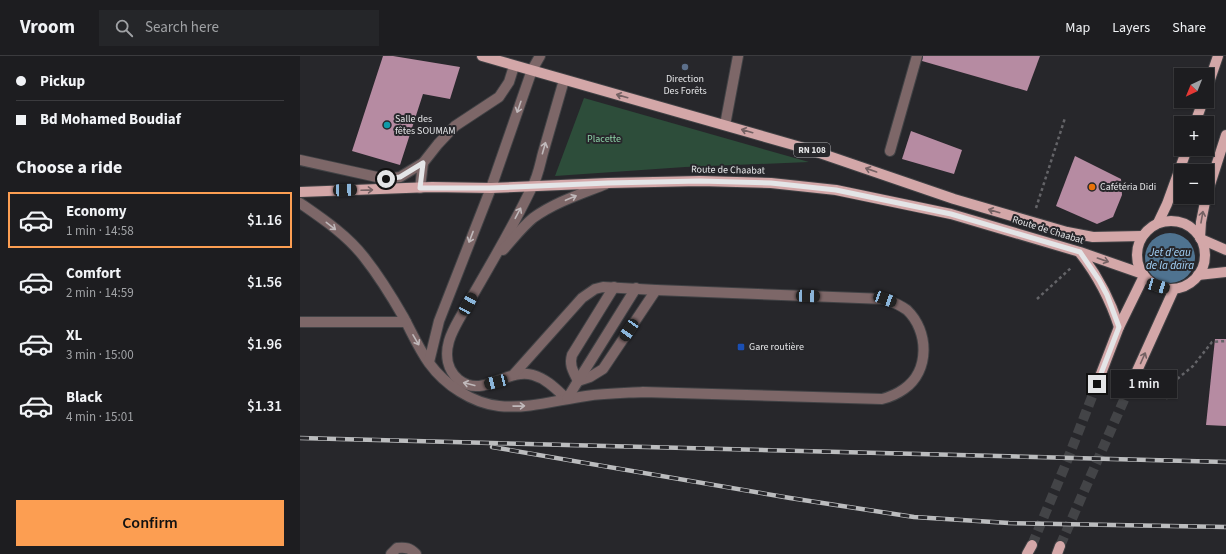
<!DOCTYPE html>
<meta charset="utf-8">
<style>
body{margin:0;font-family:"Source Sans 3",sans-serif;background:#252629;color:#f1f3f6;height:100vh;display:flex;flex-direction:column;font-size:15px;white-space:nowrap}
*{box-sizing:border-box;margin:0}
p{font-size:13px;color:#a0a2a5}
.icon{flex:none;width:22px;height:22px;fill:none;stroke:currentColor;stroke-width:2;stroke-linecap:round;stroke-linejoin:round}
.map{position:relative;flex:1;overflow:hidden}
.side{display:flex;flex-direction:column;background:#1d1d20;width:300px}
.side>*{flex:none}
.banner{display:grid;align-content:center;height:88px;padding:0 16px;background:#1d1d20}
.needle{width:26px;rotate:223deg}
.tools{position:absolute;left:874px;top:12px;display:grid;gap:8px}
.tools a{display:grid;place-items:center;width:40px;height:40px;border-radius:0px;background:#1d1d20;box-shadow:0 1px 3px #0004,0 0 0 1px #3b3b3e;font-size:20px}
.end{position:absolute;width:18px;height:18px;margin:-9px;border:5px solid #e4e5e7;background:#111;box-shadow:0 0 0 2px #111}
.from{border-radius:50%}
.bubble{position:absolute;height:28px;border-radius:0px;background:#1d1d20;box-shadow:0 1px 3px #0004,0 0 0 1px #3b3b3e;font-size:13px;font-weight:600;line-height:28px;text-align:center}
.car{position:absolute;width:12px;height:24px;margin:-12px -6px;border-radius:5px;box-shadow:0 0 3px 1px #0007;background:linear-gradient(#222 24%,#8ab4d8 0 40%,#222 0 76%,#8ab4d8 0 86%,#222 0)}
.banner b{display:flex;align-items:center;gap:14px;height:38px;font-size:15px}
.banner b+b{border-top:1px solid #3b3b3e}
.banner i{width:10px;height:10px;background:#f1f3f6}
ul{padding:0;list-style:none}
li{display:flex;align-items:center;gap:12px;height:56px;margin:0 8px 6px;padding:0 8px;border:2px solid transparent;border-radius:0px}
li div{flex:1}
li b{display:block;font-size:15px}
li em{font-style:normal;font-weight:600}
li.on{border-color:#fc9e52}
li>.icon{width:36px;height:36px;stroke-width:1.5}
h2{padding:0 16px;font-size:18px;line-height:48px}
.primary-button{display:flex;gap:8px;margin-top:auto;padding:8px 16px}
.primary-button a{flex:1;height:46px;border-radius:0px;background:#fc9e52;color:#111;font-size:16px;font-weight:600;line-height:46px;text-align:center}
header{display:flex;align-items:center;gap:24px;box-sizing:border-box;height:56px;padding:0 20px;background:#1d1d20;border-bottom:1px solid #3b3b3e}
header strong{font-size:19px}
nav{display:flex;gap:22px;margin-inline-start:auto;font-size:14px}
.search{width:280px;height:36px;background:#252629;display:flex;align-items:center;gap:10px;box-sizing:border-box;padding:0 14px;border-radius:0px;color:#a0a2a5;font-size:15px}
main{display:flex;flex:1;min-height:0}
.map>svg:first-child{display:block}
.green{fill:#2d4d3a}
.water{fill:#4f7390}
.building{fill:#b68ba2}
.lines{fill:none;stroke-linecap:round;stroke-linejoin:round}
.major-tunnel{stroke:#434447;stroke-width:10;stroke-dasharray:10 5;stroke-linecap:butt}
.minor-casing{stroke:#414245;stroke-width:12}
.major-casing{stroke:#414245;stroke-width:12}
.path{stroke:#646468;stroke-width:2.5;stroke-dasharray:3 3;stroke-linecap:butt}
.minor{stroke:#7d6768;stroke-width:10}
.major{stroke:#d3a7a8;stroke-width:10}
.rail-casing{stroke:#bbbcbe;stroke-width:4.5}
.rail{stroke:#27272b;stroke-width:3;stroke-dasharray:9;stroke-linecap:butt}
.oneway{stroke:#746163}
.oneway2{stroke:#c0b9bb}
.route{stroke:#e4e5e7;stroke-width:5}
.service-dot{fill:#5c6f8a;stroke:#27272b;stroke-width:1.5}
.culture-dot{fill:#0f9aa8;stroke:#27272b;stroke-width:1.5}
.food-dot{fill:#e8710a;stroke:#27272b;stroke-width:1.5}
.transit-dot{fill:#1a4fb4;stroke:#27272b;stroke-width:1.5}
.labels{text-anchor:middle;dominant-baseline:central;stroke-width:4;stroke-linejoin:round;paint-order:stroke}
.shield{fill:#27272b;stroke:#abacaf;stroke-width:1}
.shield-label{font-size:9px;font-weight:bold;fill:#e4e5e7}
.poi-label{font-size:10px;fill:#e4e5e7;stroke:#27272b;text-anchor:start}
.park-label{font-size:10px;fill:#8dd2a7;stroke:#27272b}
.street-label{font-size:10px;fill:#e4e5e7;stroke:#27272b}
.water-label{font-size:11px;font-style:italic;fill:#a7d6fd;stroke:#27272b}
</style>
<header>
<strong>Vroom</strong>
<div class="search"><svg class="icon" aria-label="search" viewBox="0 0 24 24"><circle cx="10" cy="10" r="6"/><path d="M15 15l6 6"/></svg>Search here</div>
<nav><a>Map</a><a>Layers</a><a>Share</a></nav>
</header>
<main>
<section class="side">
<div class="banner">
<b><i class="from"></i>Pickup</b>
<b><i></i>Bd Mohamed Boudiaf</b>
</div>
<h2>Choose a ride</h2>
<ul>
<li class="on"><svg class="icon" aria-label="car" viewBox="0 0 24 24"><path d="M5 17H2v-5l4-1 3-4h7l3 4 3 1v5h-3M9 17h6M6 11h13"/><circle cx="7" cy="17" r="2"/><circle cx="17" cy="17" r="2"/></svg><div><b>Economy</b><p>1 min · 14:58</p></div><em>$1.16</em></li>
<li><svg class="icon" aria-label="car" viewBox="0 0 24 24"><path d="M5 17H2v-5l4-1 3-4h7l3 4 3 1v5h-3M9 17h6M6 11h13"/><circle cx="7" cy="17" r="2"/><circle cx="17" cy="17" r="2"/></svg><div><b>Comfort</b><p>2 min · 14:59</p></div><em>$1.56</em></li>
<li><svg class="icon" aria-label="car" viewBox="0 0 24 24"><path d="M5 17H2v-5l4-1 3-4h7l3 4 3 1v5h-3M9 17h6M6 11h13"/><circle cx="7" cy="17" r="2"/><circle cx="17" cy="17" r="2"/></svg><div><b>XL</b><p>3 min · 15:00</p></div><em>$1.96</em></li>
<li><svg class="icon" aria-label="car" viewBox="0 0 24 24"><path d="M5 17H2v-5l4-1 3-4h7l3 4 3 1v5h-3M9 17h6M6 11h13"/><circle cx="7" cy="17" r="2"/><circle cx="17" cy="17" r="2"/></svg><div><b>Black</b><p>4 min · 15:01</p></div><em>$1.31</em></li>
</ul>
<div class="primary-button"><a>Confirm</a></div>
</section>
<div class="map">
<svg width="926" height="498" viewBox="0 0 926 498">
<rect width="100%" height="100%" fill="#27272b"/>
<path class="green" d="M284,42l225,64 -124,5 -130,9z"/>
<circle class="water" cx="870" cy="202" r="25"/>
<g class="building">
<path d="M83,0h10l67,11 -10,32 -27,-5 -23,71 -48,-14z"/>
<path d="M623,0h117l-13,35 -105,-30z"/>
<path d="M611,75l51,19 -8,24 -52,-15z"/>
<path d="M775,100l46,23 1,16 -9,22 -16,7 -41,-18z"/>
<path d="M915,283h11v87l-20,-1z"/>
</g>
<g class="lines">
<g class="major-tunnel">
<path d="M732,489l33,-79 32,-82"/>
<path d="M760,490l67,-153"/>
</g>
<g class="minor-casing">
<g id="minor">
<path d="M264,24c-7,24 -14,48 -21,73 -3,11 -5,24 -11,34 -13,27 -28,54 -43,80 -9,16 -18,31 -27,47 -5,9 -10,17 -13,27 -4,14 -2,29 10,39 24,19 49,-13 74,-5 14,4 24,15 34,24"/>
<path d="M425,69l13,-69"/>
<path d="M590,95l27,-95"/>
<path d="M0,104l86,19 14,-2 23,-14 15,-19 17,-18 44,-29 10,-15 5,-16"/>
<path d="M120,132l3,-25"/>
<path d="M0,147c23,16 47,32 64,54 15,19 28,40 40,61 8,15 15,31 25,45 16,22 43,40 70,43 30,3 58,-6 87,-10 19,-3 38,-3 57,-4l239,7c8,-2 15,-5 22,-10 26,-18 25,-58 3,-79 -7,-5 -14,-8 -22,-11l-229,-9 -53,-3 -8,2 -13,9 -68,76"/>
<path d="M203,194c10,-11 19,-23 30,-32 22,-16 48,-24 73,-34"/>
<path d="M314,231l-42,68c-3,10 1,16 6,26l12,-4 13,-8 53,-79"/>
<path d="M0,266h106"/>
<path d="M129,306l10,-41 52,-133 41,-118 8,-14"/>
<path d="M267,343l11,-18 58,-93"/>
<path d="M91,498l6,-6c9,-1 13,0 19,6"/>
</g>
</g>
<g class="major-casing">
<g id="major">
<path d="M182,0l329,94 143,49 113,33 26,5 49,-1"/>
<path d="M907,32l11,-32"/>
<path d="M895,67l8,-22"/>
<path d="M0,136l132,-5 59,1 117,-5 92,-2 71,2 65,7 115,24 129,38 63,22"/>
<path d="M907,138l19,-59"/>
<circle cx="871" cy="199" r="34"/>
<path d="M858,167l9,-19 20,-55"/>
<path d="M900,182l1,-16 5,-25"/>
<path d="M901,183l25,11"/>
<path d="M780,197c18,23 30,46 39,74"/>
<path d="M898,219l28,-3"/>
<path d="M797,328l22,-57 25,-51"/>
<path d="M827,337l47,-104"/>
<path d="M727,498l5,-9"/>
<path d="M757,498l3,-8"/>
</g>
</g>
<g class="path">
<path d="M736,152l29,-90"/>
<path d="M737,243l35,-32"/>
<path d="M866,343l5,-15 22,-18 19,-24 14,-1"/>
</g>
<use href="#minor" class="minor"/>
<use href="#major" class="major"/>
<g class="rail-casing">
<g id="rail">
<path d="M0,382l926,24"/>
<path d="M192,391l298,51 124,19 95,6 217,4"/>
</g>
</g>
<use href="#rail" class="rail"/>
</g>
<defs><path id="oneway-shaft" d="M-6 0H5M1.5-3L5.5 0L1.5 3" fill="none" stroke-width="1.6" stroke-linecap="round" stroke-linejoin="round"/></defs>
<g class="oneway">
<use href="#oneway-shaft" transform="translate(322 40) rotate(-164)"/>
<use href="#oneway-shaft" transform="translate(447 75) rotate(-164)"/>
<use href="#oneway-shaft" transform="translate(571 114) rotate(-161)"/>
<use href="#oneway-shaft" transform="translate(67 134) rotate(-2)"/>
<use href="#oneway-shaft" transform="translate(694 155) rotate(-164)"/>
<use href="#oneway-shaft" transform="translate(902 161) rotate(-80)"/>
<use href="#oneway-shaft" transform="translate(803 204) rotate(19)"/>
<use href="#oneway-shaft" transform="translate(843 302) rotate(-66)"/>
</g>
<g class="oneway2">
<use href="#oneway-shaft" transform="translate(219 51) rotate(109)"/>
<use href="#oneway-shaft" transform="translate(244 92) rotate(-74)"/>
<use href="#oneway-shaft" transform="translate(271 142) rotate(-23)"/>
<use href="#oneway-shaft" transform="translate(218 157) rotate(-62)"/>
<use href="#oneway-shaft" transform="translate(31 170) rotate(38)"/>
<use href="#oneway-shaft" transform="translate(171 181) rotate(111)"/>
<use href="#oneway-shaft" transform="translate(116 284) rotate(60)"/>
<use href="#oneway-shaft" transform="translate(169 328) rotate(-166)"/>
<use href="#oneway-shaft" transform="translate(219 350) rotate(-1)"/>
</g>
<g class="lines">
<path class="route" d="M86,123l14,-2 23,-14 -3,25h70l118,-5 92,-2 71,2 65,7 115,24 129,38 19,28 8,15 12,32 -22,57"/>
</g>
<circle class="service-dot" cx="385" cy="11" r="4"/>
<circle class="culture-dot" cx="87" cy="69" r="4"/>
<circle class="food-dot" cx="792" cy="131" r="4"/>
<rect class="transit-dot" x="437" y="287" width="8" height="8" rx="2"/>
<g class="labels">
<rect class="shield" x="494" y="87" width="36" height="14" rx="3"/>
<g class="shield-label">
<text x="512" y="94">RN 108</text>
</g>
<g class="poi-label">
<text x="385" y="23" text-anchor="middle">Direction<tspan x="385" dy="12">Des Forêts</tspan></text>
<text x="95" y="63">Salle des<tspan x="95" dy="12">fêtes SOUMAM</tspan></text>
<text x="800" y="131">Cafétéria Didi</text>
<text x="449" y="291">Gare routière</text>
</g>
<g class="park-label">
<text x="304" y="83">Placette</text>
</g>
<g class="street-label">
<text transform="translate(428 114) rotate(1)">Route de Chaabat</text>
<text transform="translate(748 174) rotate(17)">Route de Chaabat</text>
</g>
<g class="water-label">
<text x="870" y="196">Jet d'eau<tspan x="870" dy="13">de la daïra</tspan></text>
</g>
</g>
</svg>
<div class="tools">
<a><svg class="needle" viewBox="-14 -14 28 28"><path d="M0-13l5 13h-10z" fill="#e53935"/><path d="M0 13l5-13h-10z" fill="#a0a2a5"/></svg></a>
<a>+</a>
<a>−</a>
</div>
<i class="end from" style="left:86px;top:123px"></i>
<i class="end" style="left:797px;top:328px"></i>
<div class="bubble" style="left:811px;top:314px;width:66px">1 min</div>
<i class="car" style="left:45px;top:134px;rotate:88deg"></i>
<i class="car" style="left:858px;top:230px;rotate:106deg"></i>
<i class="car" style="left:508px;top:240px;rotate:92deg"></i>
<i class="car" style="left:585px;top:243px;rotate:110deg"></i>
<i class="car" style="left:168px;top:248px;rotate:28deg"></i>
<i class="car" style="left:329px;top:274px;rotate:214deg"></i>
<i class="car" style="left:196px;top:326px;rotate:256deg"></i>
</div>
</main>
